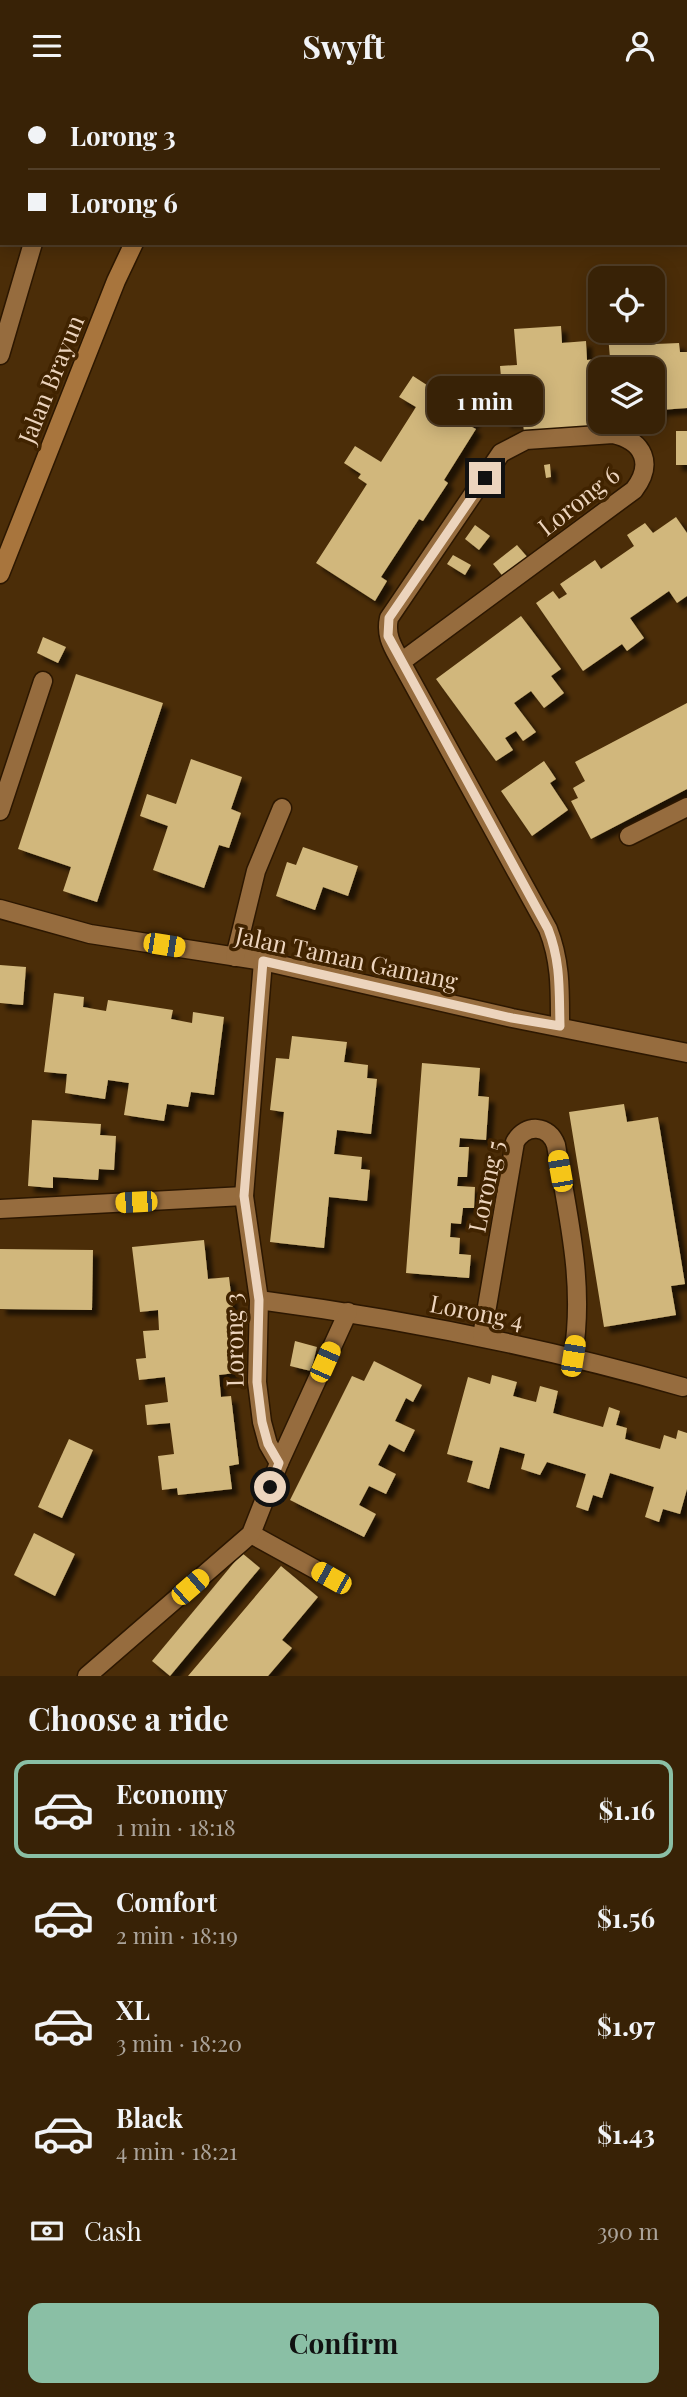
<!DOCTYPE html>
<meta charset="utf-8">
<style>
body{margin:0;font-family:"Playfair Display",serif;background:#432f14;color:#f1f3f6;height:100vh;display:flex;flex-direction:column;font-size:26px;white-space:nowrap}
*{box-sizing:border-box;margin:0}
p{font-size:23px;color:#aba49b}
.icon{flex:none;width:38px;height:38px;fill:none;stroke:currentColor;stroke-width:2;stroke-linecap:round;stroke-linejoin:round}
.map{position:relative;height:1585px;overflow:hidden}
.drawer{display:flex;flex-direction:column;background:#382206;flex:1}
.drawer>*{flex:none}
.banner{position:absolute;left:0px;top:0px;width:688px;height:154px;box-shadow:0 4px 18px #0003,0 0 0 2px #523f28;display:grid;align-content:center;height:154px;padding:0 28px;background:#382206}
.controls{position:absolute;left:588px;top:175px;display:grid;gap:14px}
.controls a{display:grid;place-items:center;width:77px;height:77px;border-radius:14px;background:#382206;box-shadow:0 4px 18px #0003,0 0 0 2px #523f28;font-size:35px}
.end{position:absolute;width:32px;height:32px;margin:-16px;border:9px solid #ecd4bd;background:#111;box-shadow:0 0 0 4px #111}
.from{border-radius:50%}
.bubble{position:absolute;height:49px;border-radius:14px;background:#382206;box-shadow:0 4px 18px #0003,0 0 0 2px #523f28;font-size:23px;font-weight:700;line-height:49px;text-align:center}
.car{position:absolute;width:21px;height:42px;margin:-21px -10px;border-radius:9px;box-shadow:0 0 5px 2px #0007;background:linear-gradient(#f5c518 24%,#345 0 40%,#f5c518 0 76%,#345 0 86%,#f5c518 0)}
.banner b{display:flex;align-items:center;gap:24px;height:66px;font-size:26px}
.banner b+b{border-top:2px solid #523f28}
.banner i{width:18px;height:18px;background:#f1f3f6}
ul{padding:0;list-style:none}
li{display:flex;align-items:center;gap:21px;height:98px;margin:0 14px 10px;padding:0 14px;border:4px solid transparent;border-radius:14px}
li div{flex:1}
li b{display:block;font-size:26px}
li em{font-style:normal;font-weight:700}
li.active{border-color:#8abfa5}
li>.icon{width:63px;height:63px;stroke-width:1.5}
h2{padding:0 28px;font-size:32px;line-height:84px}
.pay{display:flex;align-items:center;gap:18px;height:77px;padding:0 28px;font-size:26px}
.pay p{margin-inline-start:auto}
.action{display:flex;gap:14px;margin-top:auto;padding:14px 28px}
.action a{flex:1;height:80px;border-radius:14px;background:#8abfa5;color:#111;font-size:28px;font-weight:700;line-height:80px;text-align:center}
header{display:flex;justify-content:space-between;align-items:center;height:91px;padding:0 28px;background:#382206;font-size:32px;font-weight:700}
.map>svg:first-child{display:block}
.building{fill:#d1b77c;filter:url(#shadow)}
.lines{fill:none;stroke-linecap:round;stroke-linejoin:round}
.street-casing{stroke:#2c1701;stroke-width:21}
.secondary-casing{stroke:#2c1701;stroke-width:21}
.street{stroke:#966c3e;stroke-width:18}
.secondary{stroke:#a8753d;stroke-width:18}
.route{stroke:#ecd4bd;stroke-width:9}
.labels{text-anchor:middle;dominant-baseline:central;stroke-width:7;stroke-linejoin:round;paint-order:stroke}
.street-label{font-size:24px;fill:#ecd4bd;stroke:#402300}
</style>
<header><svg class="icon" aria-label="menu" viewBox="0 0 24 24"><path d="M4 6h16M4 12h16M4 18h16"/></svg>Swyft<svg class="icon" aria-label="person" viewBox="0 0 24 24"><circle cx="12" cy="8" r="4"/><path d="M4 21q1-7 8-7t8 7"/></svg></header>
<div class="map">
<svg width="687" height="1585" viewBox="0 0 687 1585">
<defs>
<filter id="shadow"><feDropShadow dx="6" dy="6" stdDeviation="2" flood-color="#0009"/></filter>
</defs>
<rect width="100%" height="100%" fill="#4b2d08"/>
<g class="building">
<path d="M561,235l1,17 24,-2 1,19 23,-2 -2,-23 21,-2 1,8 25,-2 1,5 23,-1 1,9h7v56l-27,2v8l-7,1v-50h-53v46h-8l1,13 -69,5 -1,-12 -18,1 -5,-56 17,-1 -3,-36z"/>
<path d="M413,285l63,41 -6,9 6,3 -32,51 4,3 -25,38 -4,-2 -38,58 6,4 -12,20 -59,-38 51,-79 -9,-6 3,-4 -17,-11 11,-17 26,16 35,-55 -17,-10z"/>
<rect x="676" y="340" width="11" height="34"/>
<path d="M550,373l1,13 -5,1 -2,-13z"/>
<path d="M676,426l11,16v63l-10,7 -8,-12 -39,27 14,20 -17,13 -5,-7 -39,27 -47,-68 17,-12 6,8 8,-5 -7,-10 35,-24 6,9 33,-23 -7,-11 18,-12 8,10z"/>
<path d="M475,434l15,11 -11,14 -14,-11z"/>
<path d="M517,454l12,14 -24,20 -12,-15z"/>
<path d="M453,464l18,10 -6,10 -18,-11z"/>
<path d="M521,525l40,53 -10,7 13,17 -20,15 -13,-17 -17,12 22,29 -13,9 -7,-10 -11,7 8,12 -17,11 -60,-82z"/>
<path d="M43,546l23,10 -8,16 -21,-10z"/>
<path d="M76,583l87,29 -66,199 -34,-11 8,-24 -53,-18z"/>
<path d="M687,612v86l-96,50 -20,-38 7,-3 -5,-10 12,-7 -10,-19z"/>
<path d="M191,668l51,18 -11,32 10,4 -12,35 -10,-3 -15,43 -51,-18 15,-44 -28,-10 7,-22 29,10z"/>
<path d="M544,670l12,18 -6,4 18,27 -36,26 -31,-45z"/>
<path d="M303,756l55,19 -10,30 -25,-9 -8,23 -39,-14 11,-34 9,3z"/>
<path d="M0,874l26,2 -3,38 -23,-2z"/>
<path d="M54,902l30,4 -1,10 23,4 2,-11 65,10 -2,9 21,4 1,-11 31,5 -10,78 -23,-3 -3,15 -21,-3 -3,17 -40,-6 5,-32 -21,-3 -3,19 -40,-6 2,-19 -23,-2z"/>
<path d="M292,945l55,6 -3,20 24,3 -1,13 10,1 -6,55 -34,-4 -3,24 28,3 -1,12 9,1 -3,31 -38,-4 -5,51 -54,-6 14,-130 -14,-2 6,-52 13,1z"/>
<path d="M422,972l58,5 -2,28 11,1 -3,43 -26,-2 -1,9h10l-2,30h-9l-1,9 18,1 -1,21h-11l-2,16 -10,-1 -1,14 10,1 -1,16 12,1 -2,23 -63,-5z"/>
<path d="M624,1013l3,18 31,-5 27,167 -14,2 5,29 -72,12 -35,-215z"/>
<path d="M32,1029l69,4 -1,11 16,1 -2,34 -15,-1 -1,11 -45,-3v11l-25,-2z"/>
<path d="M204,1149l4,39 21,-2 9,77h-5l2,19 -16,2 2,22 10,-1 8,68 -10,2 3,23 -54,6 -1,-7 -15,2 -4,-34 16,-2 -4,-31 -23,2 -2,-20 23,-3 -3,-25 -26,3 -3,-21 10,-1 -3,-27 16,-1 -1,-20 -18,2 -8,-65z"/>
<path d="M0,1158l93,1 -1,60 -92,-1z"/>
<path d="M295,1250l22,6 -6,24 -21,-5z"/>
<path d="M374,1270l48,24 -9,17 -7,-4 -11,23 20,9 -11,22 -15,-8 -11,21 18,9 -10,20 -17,-8 -10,19 17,9 -12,23 -74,-37 62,-124 12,5z"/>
<path d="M492,1284l25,7 -4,14 23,6 4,-16 18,5 -5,22 50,14 6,-20 11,4 -4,14 11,3 -2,11 35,10 4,-14 12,4 2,-9 9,3v56l-7,25 -17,-5 -4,13 -14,-5 9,-30 -44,-14 -8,25 -9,-3 -5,16 -12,-4 10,-33 -39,-12 -7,13 -19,-6 4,-15 -25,-7 -11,42 -22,-7 6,-21 -26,-7 21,-77 22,7z"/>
<path d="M69,1348l24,11 -31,68 -24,-11z"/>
<path d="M34,1442l41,21 -20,42 -41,-21z"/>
<path d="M242,1462l18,15 -90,108 -18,-15z"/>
<path d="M281,1475l37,31 -36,43 10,8 -24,28h-80z"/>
</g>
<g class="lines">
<g class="street-casing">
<g id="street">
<path d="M157,0l4,2"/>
<path d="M79,2v-2"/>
<path d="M0,264l33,-112"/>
<path d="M401,571l233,-172c20,-26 10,-49 -21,-56l-87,6 -25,13 -112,165c-4,18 4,29 12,44l147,267c13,33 12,62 12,97"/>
<path d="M0,720l43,-130"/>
<path d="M629,745l58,-29"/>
<path d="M0,818l90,25 173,27 249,57 175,35"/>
<path d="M235,866l21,-86 26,-63"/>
<path d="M0,1118l244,-13"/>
<path d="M259,1209c144,19 284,47 424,87"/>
<path d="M482,1245l33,-194c11,-19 34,-17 41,3 12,71 29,139 17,211"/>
<path d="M279,1372l69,-151"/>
<path d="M251,1443l80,44"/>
<path d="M87,1585l164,-142 28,-71 -11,-19 -6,-22 -5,-40 2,-82 -15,-104 19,-235"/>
</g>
</g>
<g class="secondary-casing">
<g id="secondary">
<path d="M220,2l1,-2"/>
<path d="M0,483l116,-293 18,-38"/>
</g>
</g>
<use href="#street" class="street"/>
<use href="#secondary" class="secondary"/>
</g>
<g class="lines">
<path class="route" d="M270,1396l9,-24 -11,-19 -6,-22 -5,-40 2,-82 -15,-104 19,-235 249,57 48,8c-1,-35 1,-64 -12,-97l-160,-293 1,-18 96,-140"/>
</g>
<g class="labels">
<g class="street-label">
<text transform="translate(50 288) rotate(-68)">Jalan Brayun</text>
<text transform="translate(578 409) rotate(-38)">Lorong 6</text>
<text transform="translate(347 866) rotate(12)">Jalan Taman Gamang</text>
<text transform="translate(485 1095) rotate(-78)">Lorong 5</text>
<text transform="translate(477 1220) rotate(11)">Lorong 4</text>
<text transform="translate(233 1249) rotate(-91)">Lorong 3</text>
</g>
</g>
</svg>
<div class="controls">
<a><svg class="icon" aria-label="locate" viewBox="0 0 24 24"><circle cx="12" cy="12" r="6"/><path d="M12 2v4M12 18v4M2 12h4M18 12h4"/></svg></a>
<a><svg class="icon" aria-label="layers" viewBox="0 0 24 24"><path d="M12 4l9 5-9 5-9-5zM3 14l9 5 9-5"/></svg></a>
</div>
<i class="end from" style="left:270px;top:1396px"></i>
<i class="end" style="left:485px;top:387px"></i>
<div class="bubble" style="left:427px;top:285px;width:116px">1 min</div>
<i class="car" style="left:164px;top:854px;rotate:99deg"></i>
<i class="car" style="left:560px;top:1080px;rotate:350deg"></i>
<i class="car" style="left:136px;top:1111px;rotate:267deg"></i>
<i class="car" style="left:573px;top:1265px;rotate:9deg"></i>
<i class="car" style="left:325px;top:1271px;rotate:24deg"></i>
<i class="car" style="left:331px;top:1487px;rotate:299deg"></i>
<i class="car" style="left:190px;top:1496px;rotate:49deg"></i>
<div class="banner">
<b><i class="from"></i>Lorong 3</b>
<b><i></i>Lorong 6</b>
</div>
</div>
<section class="drawer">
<h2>Choose a ride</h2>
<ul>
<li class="active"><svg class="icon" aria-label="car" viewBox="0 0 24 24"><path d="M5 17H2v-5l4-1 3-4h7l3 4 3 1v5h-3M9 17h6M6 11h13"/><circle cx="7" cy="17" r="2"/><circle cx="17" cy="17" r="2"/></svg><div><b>Economy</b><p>1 min · 18:18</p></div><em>$1.16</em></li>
<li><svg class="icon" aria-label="car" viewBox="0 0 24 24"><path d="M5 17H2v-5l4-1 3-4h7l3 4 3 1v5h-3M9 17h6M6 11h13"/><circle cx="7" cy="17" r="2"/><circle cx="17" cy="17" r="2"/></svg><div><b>Comfort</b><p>2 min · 18:19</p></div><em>$1.56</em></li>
<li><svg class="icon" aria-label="car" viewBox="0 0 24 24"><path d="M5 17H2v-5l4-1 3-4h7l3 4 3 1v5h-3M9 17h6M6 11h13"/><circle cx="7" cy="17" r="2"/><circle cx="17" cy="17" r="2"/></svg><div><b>XL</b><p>3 min · 18:20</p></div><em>$1.97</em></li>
<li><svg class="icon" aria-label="car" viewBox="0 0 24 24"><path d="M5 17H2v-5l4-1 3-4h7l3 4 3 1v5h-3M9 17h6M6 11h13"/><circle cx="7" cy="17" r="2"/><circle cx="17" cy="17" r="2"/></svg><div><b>Black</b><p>4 min · 18:21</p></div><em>$1.43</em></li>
</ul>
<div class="pay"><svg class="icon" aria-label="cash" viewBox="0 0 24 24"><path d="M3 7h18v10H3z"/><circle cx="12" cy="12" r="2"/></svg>Cash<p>390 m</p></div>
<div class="action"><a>Confirm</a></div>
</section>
